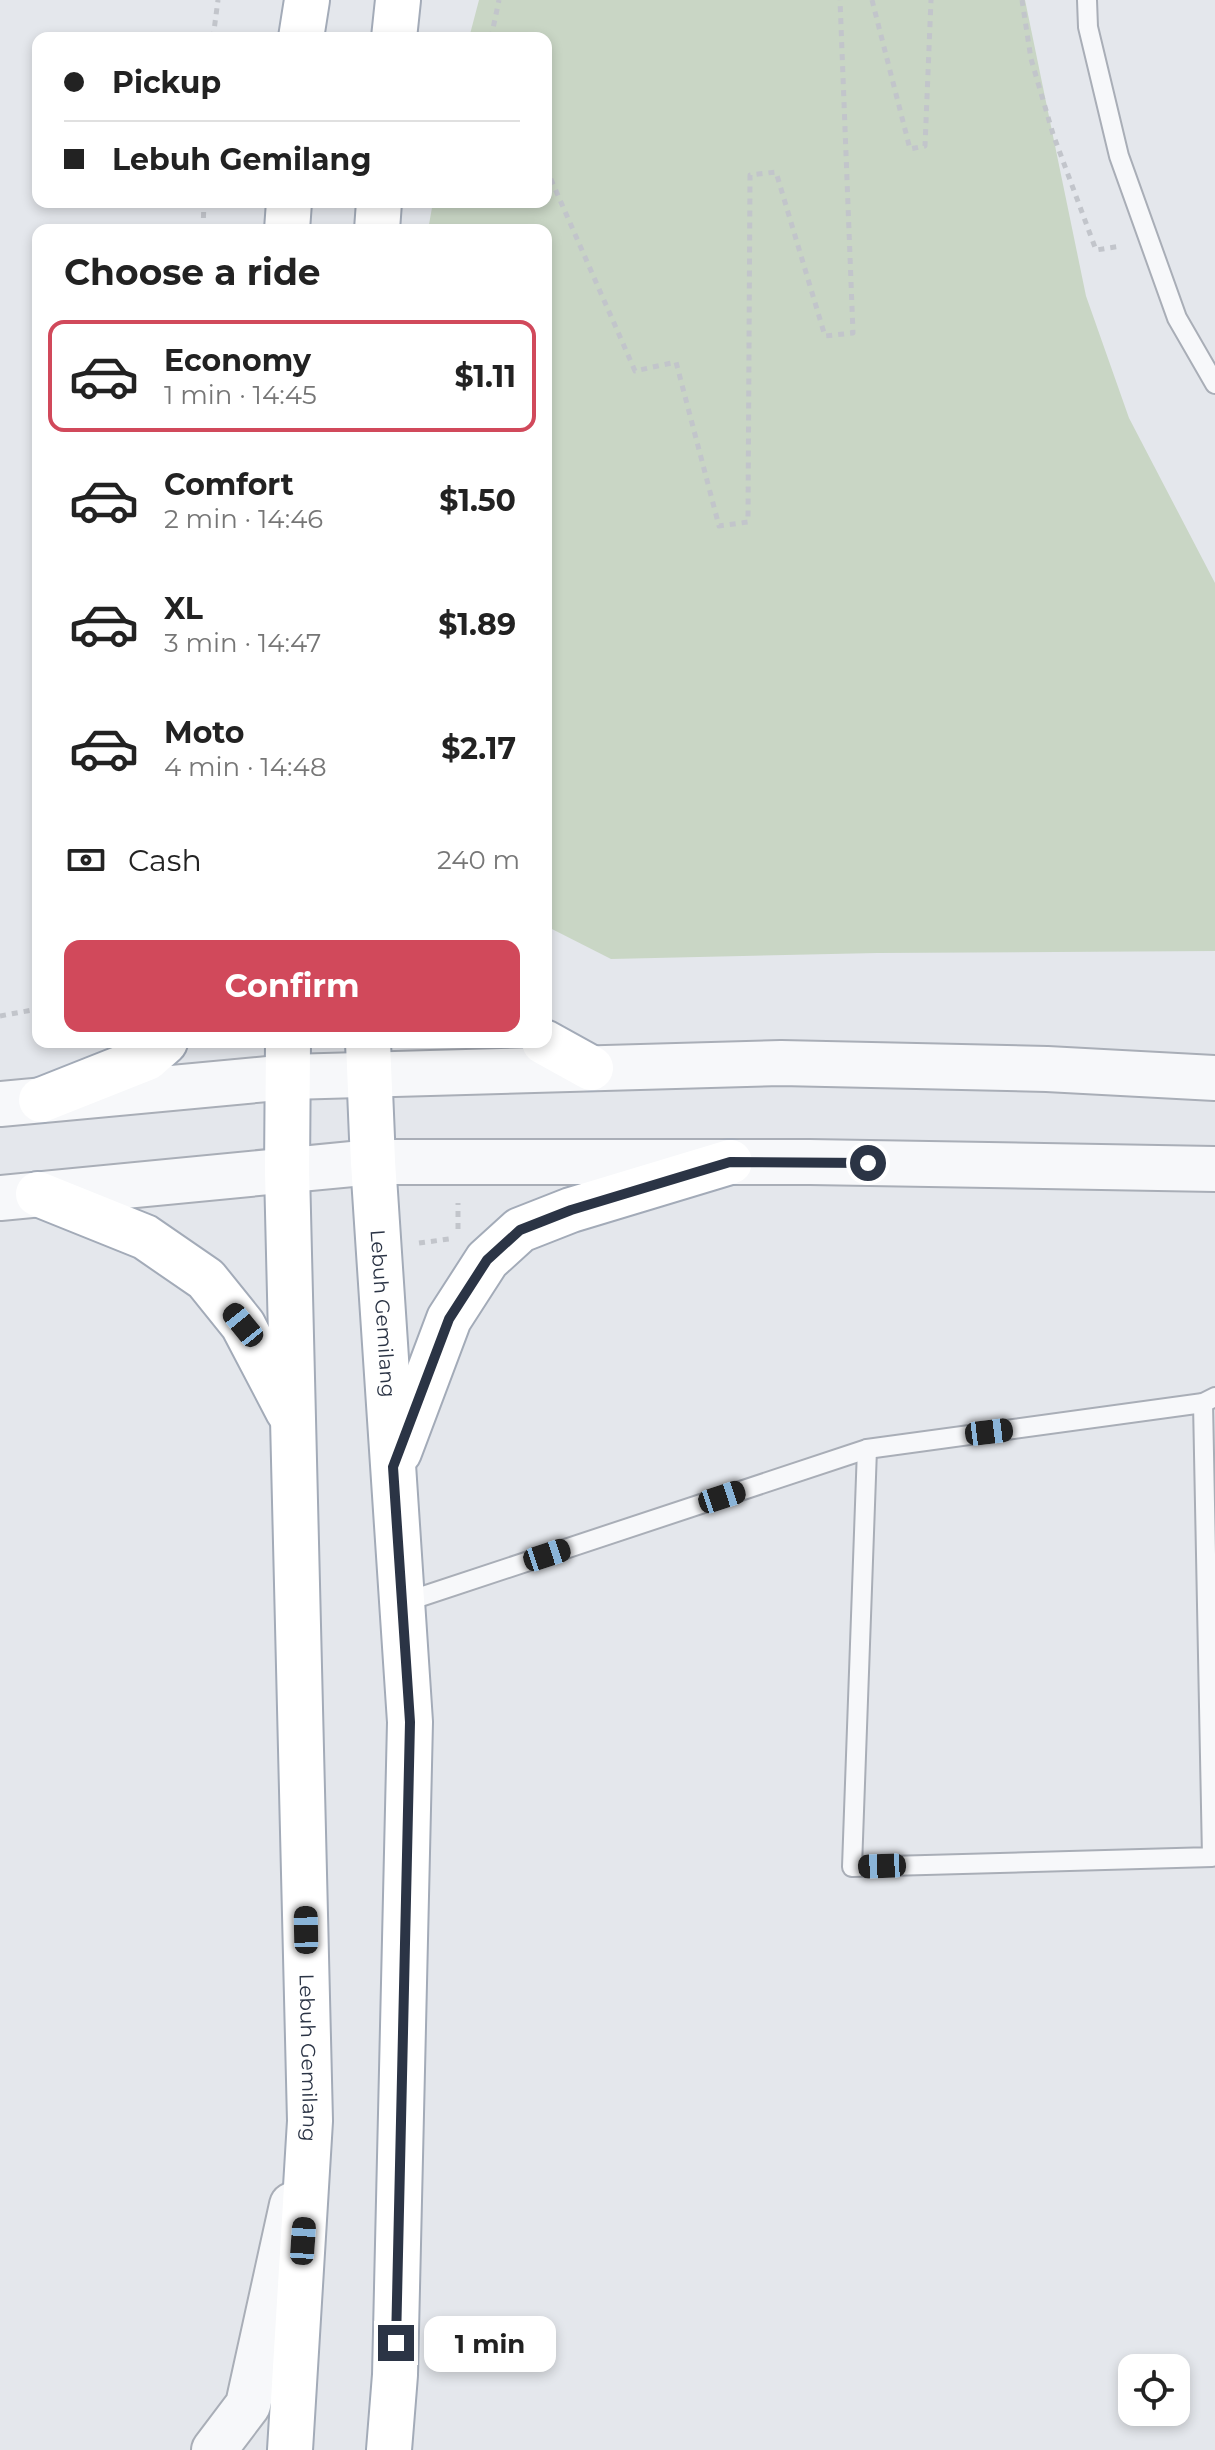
<!DOCTYPE html>
<meta charset="utf-8">
<style>
body{margin:0;font-family:Montserrat,sans-serif;background:#f2f2f2;color:#222;height:100vh;display:flex;flex-direction:column;font-size:30px;white-space:nowrap}
*{box-sizing:border-box;margin:0}
p{font-size:26px;color:#767676}
.icon{flex:none;width:44px;height:44px;fill:none;stroke:currentColor;stroke-width:2;stroke-linecap:round;stroke-linejoin:round}
.map{position:relative;flex:1;overflow:hidden}
.drawer{position:absolute;left:32px;top:224px;width:520px;height:824px;display:flex;flex-direction:column;background:#fff;border-radius:16px;box-shadow:0 4px 12px #0003}
.drawer>*{flex:none}
.hud{position:absolute;left:32px;top:32px;width:520px;height:176px;border-radius:16px;box-shadow:0 4px 12px #0003;display:grid;align-content:center;height:176px;padding:0 32px;background:#fff}
.fabs{position:absolute;left:1118px;top:2354px;display:grid;gap:16px}
.fabs a{display:grid;place-items:center;width:72px;height:72px;border-radius:16px;background:#fff;box-shadow:0 4px 12px #0003;font-size:40px}
.end{position:absolute;width:36px;height:36px;margin:-18px;border:10px solid #2b3445;background:#fff;box-shadow:0 0 0 4px #fff}
.from{border-radius:50%}
.bubble{position:absolute;height:56px;border-radius:16px;background:#fff;box-shadow:0 4px 12px #0003;font-size:26px;font-weight:700;line-height:56px;text-align:center}
.car{position:absolute;width:24px;height:48px;margin:-24px -12px;border-radius:10px;box-shadow:0 0 6px 2px #0007;background:linear-gradient(#222 24%,#8ab4d8 0 40%,#222 0 76%,#8ab4d8 0 86%,#222 0)}
.hud b{display:flex;align-items:center;gap:28px;height:76px;font-size:30px}
.hud b+b{border-top:2px solid #e0e0e0}
.hud i{width:20px;height:20px;background:#222}
ul{padding:0;list-style:none}
li{display:flex;align-items:center;gap:24px;height:112px;margin:0 16px 12px;padding:0 16px;border:4px solid transparent;border-radius:16px}
li div{flex:1}
li b{display:block;font-size:30px}
li em{font-style:normal;font-weight:700}
li.active{border-color:#d1495b}
li>.icon{width:72px;height:72px;stroke-width:1.5}
h2{padding:0 32px;font-size:36px;line-height:96px}
.pay{display:flex;align-items:center;gap:20px;height:88px;padding:0 32px;font-size:30px}
.pay p{margin-inline-start:auto}
.primary-button{display:flex;gap:16px;margin-top:auto;padding:16px 32px}
.primary-button a{flex:1;height:92px;border-radius:16px;background:#d1495b;color:#fff;font-size:32px;font-weight:700;line-height:92px;text-align:center}
.map>svg:first-child{display:block}
.green{fill:#c9d6c5}
.lines{fill:none;stroke-linecap:round;stroke-linejoin:round}
.service-casing{stroke:#a9aeb7;stroke-width:22}
.tertiary-casing{stroke:#a9aeb7;stroke-width:48}
.primary-casing{stroke:#a3abb8;stroke-width:48}
.path{stroke:#c2c5cb;stroke-width:5;stroke-dasharray:6 6;stroke-linecap:butt}
.service{stroke:#f7f8fa;stroke-width:18}
.tertiary{stroke:#f7f8fa;stroke-width:44}
.primary{stroke:#fff;stroke-width:44}
.route{stroke:#2b3445;stroke-width:10}
.labels{text-anchor:middle;dominant-baseline:central;stroke-width:7;stroke-linejoin:round;paint-order:stroke}
.street-label{font-size:20px;fill:#2b3445;stroke:#f4f6f9}
</style>
<div class="map">
<svg width="1215" height="2450" viewBox="0 0 1215 2450">
<rect width="100%" height="100%" fill="#e4e7ec"/>
<path class="green" d="M479,0h546l61,296 43,122 86,165v368l-338,2 -266,6 -65,-33v-696h-118l5,-28h113v-164h-77z"/>
<g class="lines">
<g class="service-casing">
<g id="service">
<path d="M1087,0l1,27 31,129 58,162 38,66"/>
<path d="M867,1449l-15,418 360,-10 -9,-454"/>
<path d="M402,1603l465,-154 336,-46 12,-6"/>
</g>
</g>
<g class="tertiary-casing">
<g id="tertiary">
<path d="M0,1104l289,-27 492,-14 266,6 168,9"/>
<path d="M0,1198l373,-36h437l405,7"/>
<path d="M214,2450l34,-45 44,-200"/>
</g>
</g>
<g class="primary-casing">
<g id="primary">
<path d="M301,38l6,-38"/>
<path d="M394,38l4,-38"/>
<path d="M287,230l2,-28"/>
<path d="M377,230l2,-28"/>
<path id="s1" d="M288,1042l-1,129 23,950 -20,329"/>
<path id="s2" d="M368,1042l5,120 37,560 -15,653 -6,75"/>
<path d="M544,1042l47,26"/>
<path d="M41,1100l106,-42 18,-16"/>
<path d="M38,1194l107,43 61,42 37,46 45,86"/>
<path d="M399,1452l50,-133 38,-59 33,-30 51,-20 159,-48"/>
</g>
</g>
<g class="path">
<path d="M872,0l38,149 15,-3 6,-146"/>
<path d="M1022,0l9,59 22,75 43,116 25,-4"/>
<path d="M213,38l5,-38"/>
<path d="M491,38l8,-38"/>
<path d="M546,168l89,203 41,-9 43,164 29,-4 2,-347 26,-3 49,164 28,-3 -13,-333"/>
<path d="M203,230l1,-28"/>
<path d="M0,1016l38,-7"/>
<path d="M458,1229v-26"/>
<path d="M419,1243l30,-4"/>
</g>
<use href="#service" class="service"/>
<use href="#tertiary" class="tertiary"/>
<use href="#primary" class="primary"/>
</g>
<g class="lines">
<path class="route" d="M396,2343l14,-621 -17,-255 56,-148 38,-59 33,-30 51,-20 159,-48 138,1"/>
</g>
<g class="labels">
<g class="street-label">
<text stroke="none"><textPath href="#s2" startOffset="272">Lebuh Gemilang</textPath></text>
<text stroke="none"><textPath href="#s1" startOffset="1016">Lebuh Gemilang</textPath></text>
</g>
</g>
</svg>
<div class="fabs">
<a><svg class="icon" aria-label="locate" viewBox="0 0 24 24"><circle cx="12" cy="12" r="6"/><path d="M12 2v4M12 18v4M2 12h4M18 12h4"/></svg></a>
</div>
<i class="end from" style="left:868px;top:1163px"></i>
<i class="end" style="left:396px;top:2343px"></i>
<div class="bubble" style="left:424px;top:2316px;width:132px">1 min</div>
<i class="car" style="left:243px;top:1325px;rotate:321deg"></i>
<i class="car" style="left:989px;top:1432px;rotate:83deg"></i>
<i class="car" style="left:722px;top:1497px;rotate:72deg"></i>
<i class="car" style="left:547px;top:1555px;rotate:72deg"></i>
<i class="car" style="left:882px;top:1866px;rotate:268deg"></i>
<i class="car" style="left:306px;top:1930px;rotate:359deg"></i>
<i class="car" style="left:303px;top:2241px;rotate:4deg"></i>
<div class="hud">
<b><i class="from"></i>Pickup</b>
<b><i></i>Lebuh Gemilang</b>
</div>
<section class="drawer">
<h2>Choose a ride</h2>
<ul>
<li class="active"><svg class="icon" aria-label="car" viewBox="0 0 24 24"><path d="M5 17H2v-5l4-1 3-4h7l3 4 3 1v5h-3M9 17h6M6 11h13"/><circle cx="7" cy="17" r="2"/><circle cx="17" cy="17" r="2"/></svg><div><b>Economy</b><p>1 min · 14:45</p></div><em>$1.11</em></li>
<li><svg class="icon" aria-label="car" viewBox="0 0 24 24"><path d="M5 17H2v-5l4-1 3-4h7l3 4 3 1v5h-3M9 17h6M6 11h13"/><circle cx="7" cy="17" r="2"/><circle cx="17" cy="17" r="2"/></svg><div><b>Comfort</b><p>2 min · 14:46</p></div><em>$1.50</em></li>
<li><svg class="icon" aria-label="car" viewBox="0 0 24 24"><path d="M5 17H2v-5l4-1 3-4h7l3 4 3 1v5h-3M9 17h6M6 11h13"/><circle cx="7" cy="17" r="2"/><circle cx="17" cy="17" r="2"/></svg><div><b>XL</b><p>3 min · 14:47</p></div><em>$1.89</em></li>
<li><svg class="icon" aria-label="car" viewBox="0 0 24 24"><path d="M5 17H2v-5l4-1 3-4h7l3 4 3 1v5h-3M9 17h6M6 11h13"/><circle cx="7" cy="17" r="2"/><circle cx="17" cy="17" r="2"/></svg><div><b>Moto</b><p>4 min · 14:48</p></div><em>$2.17</em></li>
</ul>
<div class="pay"><svg class="icon" aria-label="cash" viewBox="0 0 24 24"><path d="M3 7h18v10H3z"/><circle cx="12" cy="12" r="2"/></svg>Cash<p>240 m</p></div>
<div class="primary-button"><a>Confirm</a></div>
</section>
</div>
